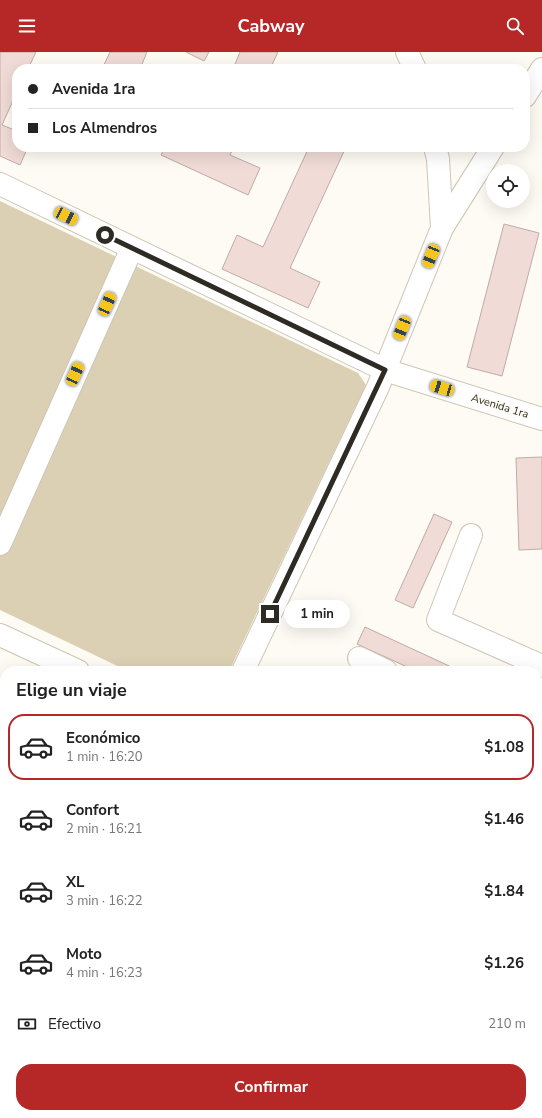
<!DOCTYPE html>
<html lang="es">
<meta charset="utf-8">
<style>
body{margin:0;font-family:"Nunito Sans",sans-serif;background:#f2f2f2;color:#222;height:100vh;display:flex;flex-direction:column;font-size:15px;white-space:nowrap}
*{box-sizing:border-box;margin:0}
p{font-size:13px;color:#767676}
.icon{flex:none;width:22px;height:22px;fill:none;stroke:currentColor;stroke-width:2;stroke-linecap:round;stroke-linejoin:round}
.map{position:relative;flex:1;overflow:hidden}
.details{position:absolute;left:0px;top:614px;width:542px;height:452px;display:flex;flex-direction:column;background:#fff;border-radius:16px 16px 0 0;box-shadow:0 4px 16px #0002}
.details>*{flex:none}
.top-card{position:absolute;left:12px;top:12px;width:518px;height:88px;border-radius:16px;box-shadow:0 4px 16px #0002;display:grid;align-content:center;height:88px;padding:0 16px;background:#fff}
.controls{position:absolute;left:486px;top:112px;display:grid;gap:8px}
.controls a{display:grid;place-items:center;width:44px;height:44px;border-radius:50%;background:#fff;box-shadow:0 4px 16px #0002;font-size:20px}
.end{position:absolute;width:18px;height:18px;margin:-9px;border:5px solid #2e2b25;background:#fff;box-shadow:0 0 0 2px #fff}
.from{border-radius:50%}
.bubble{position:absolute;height:28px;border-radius:14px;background:#fff;box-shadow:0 4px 16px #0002;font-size:13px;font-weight:700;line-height:28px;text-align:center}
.car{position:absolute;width:12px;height:24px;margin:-12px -6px;border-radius:5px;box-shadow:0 0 3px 1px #0007;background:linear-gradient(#f5c518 24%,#345 0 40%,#f5c518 0 76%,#345 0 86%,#f5c518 0)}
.top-card b{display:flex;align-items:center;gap:14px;height:38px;font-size:15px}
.top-card b+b{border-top:1px solid #e0e0e0}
.top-card i{width:10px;height:10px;background:#222}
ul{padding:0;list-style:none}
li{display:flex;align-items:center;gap:12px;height:66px;margin:0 8px 6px;padding:0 8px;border:2px solid transparent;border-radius:16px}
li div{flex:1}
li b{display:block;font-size:15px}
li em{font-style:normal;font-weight:700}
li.current{border-color:#b62727}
li>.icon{width:36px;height:36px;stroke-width:1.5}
h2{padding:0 16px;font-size:18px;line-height:48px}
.pay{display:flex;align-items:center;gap:10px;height:44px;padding:0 16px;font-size:15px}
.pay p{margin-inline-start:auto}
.primary-button{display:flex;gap:8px;margin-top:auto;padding:8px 16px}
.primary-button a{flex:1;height:46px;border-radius:16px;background:#b62727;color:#fff;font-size:16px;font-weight:700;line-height:46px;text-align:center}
header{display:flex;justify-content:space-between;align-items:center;height:52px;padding:0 16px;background:#b62727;color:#fff;font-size:18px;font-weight:700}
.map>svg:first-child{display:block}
.green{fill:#dbd0b4}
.building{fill:#f0dbd6;stroke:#bfaba7}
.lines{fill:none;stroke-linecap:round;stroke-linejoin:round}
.minor-casing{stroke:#cdc6b5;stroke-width:24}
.minor{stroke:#fff;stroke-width:22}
.route{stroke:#2e2b25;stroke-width:5}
.labels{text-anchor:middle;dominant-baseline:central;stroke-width:3.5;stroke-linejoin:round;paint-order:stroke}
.street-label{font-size:11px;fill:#2e2b25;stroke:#fefbf4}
</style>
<header><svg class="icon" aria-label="menu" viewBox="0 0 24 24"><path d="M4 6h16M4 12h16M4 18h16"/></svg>Cabway<svg class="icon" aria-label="search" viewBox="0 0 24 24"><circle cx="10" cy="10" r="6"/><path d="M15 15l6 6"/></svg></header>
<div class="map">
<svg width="542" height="1066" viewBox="0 0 542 1066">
<rect width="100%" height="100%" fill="#fefbf4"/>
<g class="green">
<path d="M0,149l358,172 8,12 -137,286h-101l-128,-61z"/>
<path d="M422,1061h95l12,5h-107z"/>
</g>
<g class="building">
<path d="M0,0h36l-8,17h-11v23l-15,33 15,6v16h11l-8,18 -20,-9z"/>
<path d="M110,0h37l-7,17h-38z"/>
<path d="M186,0h23l-5,9z"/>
<path d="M240,0h38l-8,17h-37z"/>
<path d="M165,95h69l-4,8 30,13 -12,27 -87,-40z"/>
<path d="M309,95h37l-56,121 30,14 -12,26 -86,-39 15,-34 26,12z"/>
<path d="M504,172l35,9 -37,143 -35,-9z"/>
<path d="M542,405v92l-23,1 -3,-92z"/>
<path d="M434,462l18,8 -39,86 -18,-8z"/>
<path d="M365,575l95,44h-44l-59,-27z"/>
<path d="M0,636l5,2v22l-5,-2z"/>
<path d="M537,655l5,2v20l-5,-2z"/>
<path d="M0,682l5,3v6l-5,10z"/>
<path d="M5,788v148l-5,10v-148z"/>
<path d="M354,1061h20l-1,5h-19z"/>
</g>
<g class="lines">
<g class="minor-casing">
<g id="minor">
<path d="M407,0l8,17"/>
<path d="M525,44l17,-27"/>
<path d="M0,132l385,186 157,49"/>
<path d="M442,176l51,-81"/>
<path d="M471,483l-33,85 104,46"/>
<path d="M0,492l132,-296"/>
<path d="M0,583l78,36"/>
<path d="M359,606l27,13"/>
<path d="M243,619l135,-284 64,-159 -4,-69 -3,-12"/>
<path d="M537,692l5,2"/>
<path d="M537,786l5,-11"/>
<path d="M537,1056l5,2"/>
<path d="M30,1066l3,-5"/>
<path d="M393,1066l1,-5"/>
</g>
</g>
<use href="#minor" class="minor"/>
</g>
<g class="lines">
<path class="route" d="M105,183l280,135 -115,244"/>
</g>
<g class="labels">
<g class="street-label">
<text transform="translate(500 354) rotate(17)">Avenida 1ra</text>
</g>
</g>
</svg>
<div class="controls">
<a><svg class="icon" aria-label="locate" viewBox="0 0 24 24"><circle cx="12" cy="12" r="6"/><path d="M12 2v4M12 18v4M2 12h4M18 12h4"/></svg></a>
</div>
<i class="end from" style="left:105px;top:183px"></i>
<i class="end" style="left:270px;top:562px"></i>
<div class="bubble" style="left:284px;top:548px;width:66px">1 min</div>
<i class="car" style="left:66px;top:164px;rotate:116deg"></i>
<i class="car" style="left:431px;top:204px;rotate:202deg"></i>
<i class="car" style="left:107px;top:252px;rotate:24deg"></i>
<i class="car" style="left:402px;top:276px;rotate:202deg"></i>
<i class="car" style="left:75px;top:322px;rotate:24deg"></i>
<i class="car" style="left:442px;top:336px;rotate:287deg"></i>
<div class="top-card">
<b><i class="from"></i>Avenida 1ra</b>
<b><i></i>Los Almendros</b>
</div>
<section class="details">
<h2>Elige un viaje</h2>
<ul>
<li class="current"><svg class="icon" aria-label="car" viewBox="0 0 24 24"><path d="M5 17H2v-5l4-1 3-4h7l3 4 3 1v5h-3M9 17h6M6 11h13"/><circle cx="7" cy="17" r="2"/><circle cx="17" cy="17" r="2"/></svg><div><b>Económico</b><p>1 min · 16:20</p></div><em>$1.08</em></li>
<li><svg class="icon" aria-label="car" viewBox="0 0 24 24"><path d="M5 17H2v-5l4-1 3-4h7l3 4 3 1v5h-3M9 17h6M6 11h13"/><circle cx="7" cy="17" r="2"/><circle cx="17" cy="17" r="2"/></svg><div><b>Confort</b><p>2 min · 16:21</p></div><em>$1.46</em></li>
<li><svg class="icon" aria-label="car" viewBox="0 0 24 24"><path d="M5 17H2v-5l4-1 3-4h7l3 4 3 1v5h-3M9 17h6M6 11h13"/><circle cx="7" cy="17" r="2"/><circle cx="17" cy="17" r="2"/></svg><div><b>XL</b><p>3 min · 16:22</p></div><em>$1.84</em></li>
<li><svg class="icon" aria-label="car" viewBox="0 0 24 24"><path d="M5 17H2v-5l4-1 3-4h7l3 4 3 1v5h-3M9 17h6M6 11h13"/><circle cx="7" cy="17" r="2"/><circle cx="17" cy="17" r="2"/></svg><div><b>Moto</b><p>4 min · 16:23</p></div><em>$1.26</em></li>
</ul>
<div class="pay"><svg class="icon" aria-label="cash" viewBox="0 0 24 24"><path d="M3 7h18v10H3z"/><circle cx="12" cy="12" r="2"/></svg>Efectivo<p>210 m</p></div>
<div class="primary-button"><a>Confirmar</a></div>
</section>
</div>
